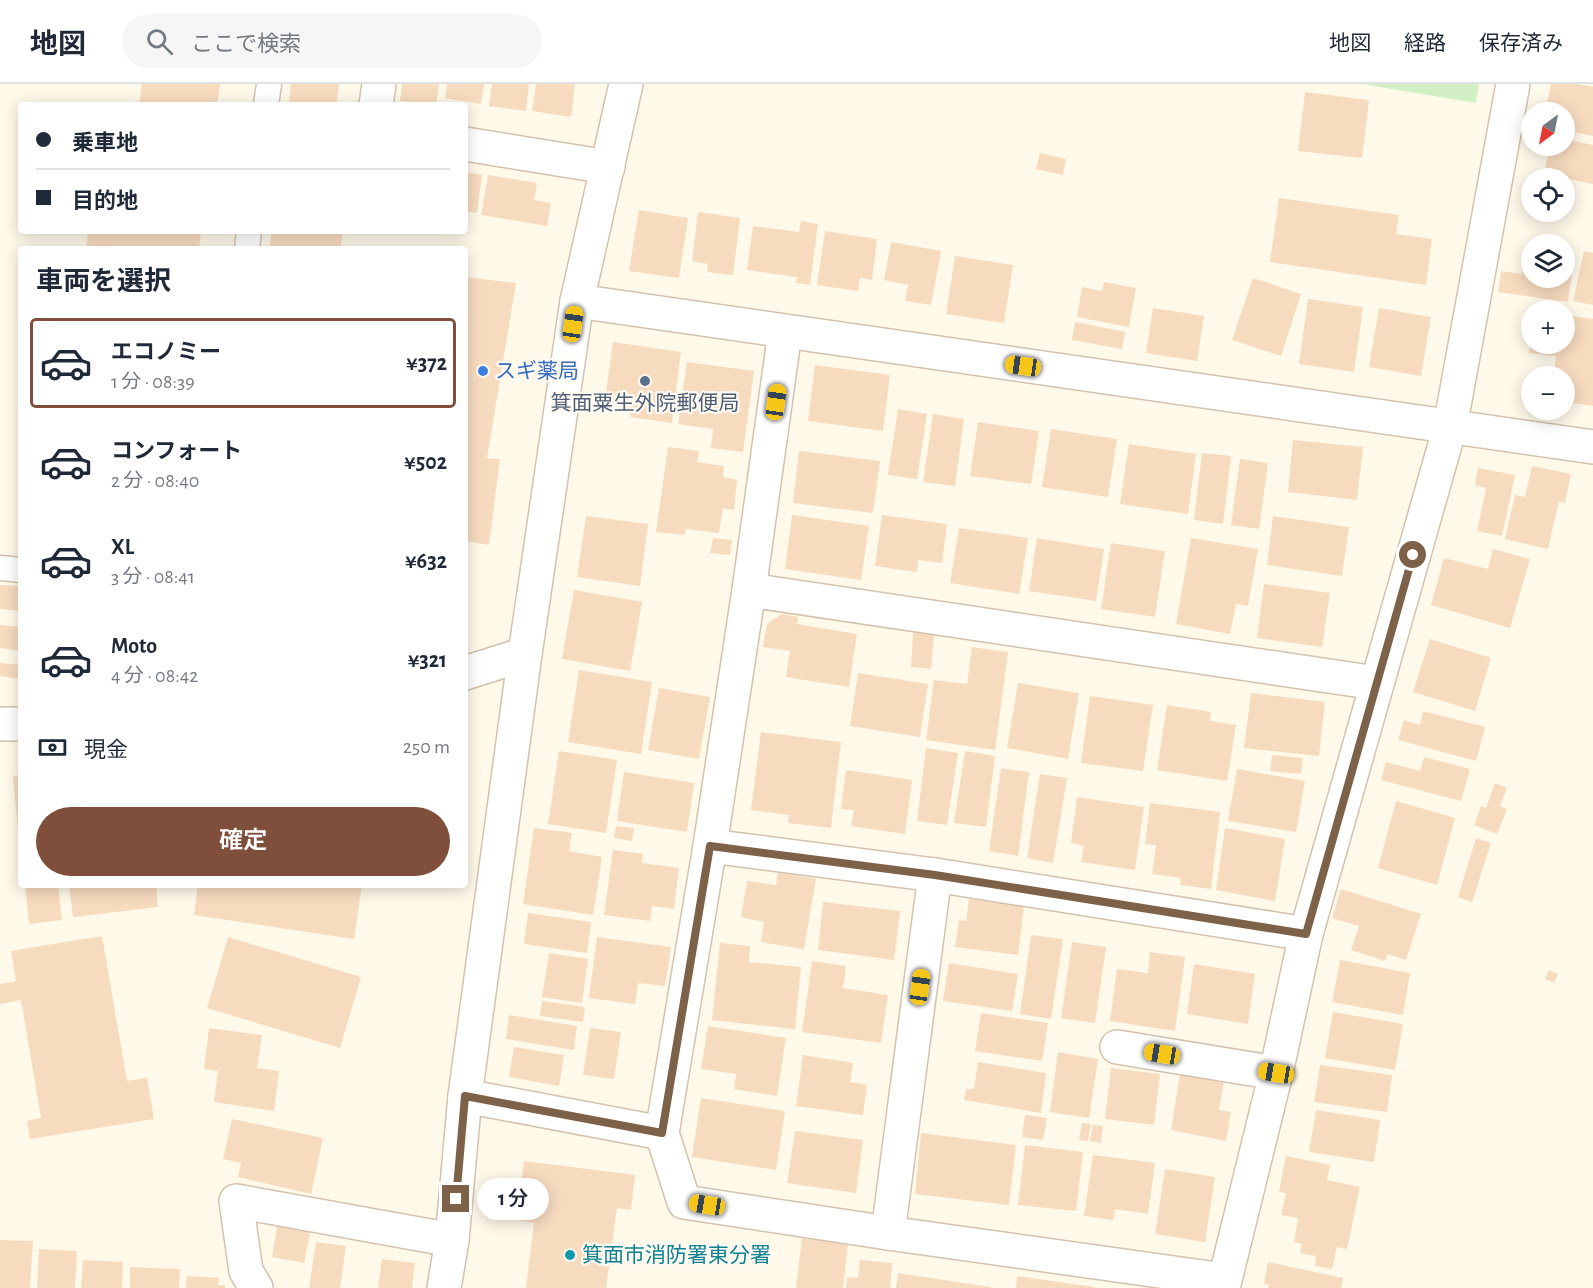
<!DOCTYPE html>
<html lang="ja">
<meta charset="utf-8">
<style>
body{margin:0;font-family:"Alegreya Sans","Noto Sans JP",sans-serif;background:#f6f6f7;color:#1f2937;height:100vh;display:flex;flex-direction:column;font-size:22px;white-space:nowrap}
*{box-sizing:border-box;margin:0}
p{font-size:20px;color:#747a83}
.icon{flex:none;width:33px;height:33px;fill:none;stroke:currentColor;stroke-width:2;stroke-linecap:round;stroke-linejoin:round}
.map{position:relative;flex:1;overflow:hidden}
.details{position:absolute;left:18px;top:162px;width:450px;height:642px;display:flex;flex-direction:column;background:#fff;border-radius:6px;box-shadow:0 3px 15px #0003}
.details>*{flex:none}
.guide{position:absolute;left:18px;top:18px;width:450px;height:132px;border-radius:6px;box-shadow:0 3px 15px #0003;display:grid;align-content:center;height:132px;padding:0 18px;background:#fff}
.needle{width:39px;rotate:212deg}
.buttons{position:absolute;left:1521px;top:18px;display:grid;gap:12px}
.buttons a{display:grid;place-items:center;width:54px;height:54px;border-radius:50%;background:#fff;box-shadow:0 3px 15px #0003;font-size:30px}
.end{position:absolute;width:27px;height:27px;margin:-14px;border:8px solid #7e6149;background:#fff;box-shadow:0 0 0 3px #fff}
.from{border-radius:50%}
.bubble{position:absolute;height:42px;border-radius:21px;background:#fff;box-shadow:0 3px 15px #0003;font-size:20px;font-weight:600;line-height:42px;text-align:center}
.car{position:absolute;width:18px;height:36px;margin:-18px -9px;border-radius:8px;box-shadow:0 0 4px 2px #0007;background:linear-gradient(#f5c518 24%,#345 0 40%,#f5c518 0 76%,#345 0 86%,#f5c518 0)}
.guide b{display:flex;align-items:center;gap:21px;height:57px;font-size:22px}
.guide b+b{border-top:2px solid #e0e1e3}
.guide i{width:15px;height:15px;background:#1f2937}
ul{padding:0;list-style:none}
li{display:flex;align-items:center;gap:18px;height:90px;margin:0 12px 9px;padding:0 6px;border:3px solid transparent;border-radius:6px}
li div{flex:1}
li b{display:block;font-size:22px}
li em{font-style:normal;font-weight:600}
li.on{border-color:#7f4f3c}
li>.icon{width:54px;height:54px;stroke-width:1.5}
h2{padding:0 18px;font-size:27px;line-height:72px}
.pay{display:flex;align-items:center;gap:15px;height:66px;padding:0 18px;font-size:22px}
.pay p{margin-inline-start:auto}
.action{display:flex;gap:12px;margin-top:auto;padding:12px 18px}
.action a{flex:1;height:69px;border-radius:36px;background:#7f4f3c;color:#fff;font-size:24px;font-weight:600;line-height:69px;text-align:center}
header{display:flex;align-items:center;gap:36px;box-sizing:border-box;height:84px;padding:0 30px;background:#fff;border-bottom:2px solid #e0e1e3}
header strong{font-size:28px}
nav{display:flex;gap:33px;margin-inline-start:auto;font-size:21px}
.search{width:420px;height:54px;background:#f6f6f7;display:flex;align-items:center;gap:15px;box-sizing:border-box;padding:0 21px;border-radius:33px;color:#747a83;font-size:22px}
.map>svg:first-child{display:block}
.green{fill:#d2efc6}
.building{fill:#f7dbbf}
.lines{fill:none;stroke-linecap:round;stroke-linejoin:round}
.lane-casing{stroke:#d3c2ad;stroke-width:27}
.street-casing{stroke:#d3c2ad;stroke-width:36}
.lane{stroke:#fff;stroke-width:24}
.street{stroke:#fff;stroke-width:33}
.route{stroke:#7e6149;stroke-width:8}
.shop-dot{fill:#3f7fe0;stroke:#fffbf3;stroke-width:2}
.service-dot{fill:#5c6f8a;stroke:#fffbf3;stroke-width:2}
.culture-dot{fill:#0f9aa8;stroke:#fffbf3;stroke-width:2}
.labels{text-anchor:middle;dominant-baseline:central;stroke-width:4.5;stroke-linejoin:round;paint-order:stroke}
.shop-label{font-size:21px;fill:#366cbe;stroke:#fffbf3;text-anchor:start}
.service-label{font-size:21px;fill:#4e5e75;stroke:#fffbf3}
.culture-label{font-size:21px;fill:#0d838f;stroke:#fffbf3;text-anchor:start}
</style>
<header>
<strong>地図</strong>
<div class="search"><svg class="icon" aria-label="search" viewBox="0 0 24 24"><circle cx="10" cy="10" r="6"/><path d="M15 15l6 6"/></svg>ここで検索</div>
<nav><a>地図</a><a>経路</a><a>保存済み</a></nav>
</header>
<div class="map">
<svg width="1593" height="1204" viewBox="0 0 1593 1204">
<rect width="100%" height="100%" fill="#fff9ea"/>
<path class="green" d="M1362,0h117l-3,19z"/>
<g class="building">
<path d="M142,0h78l-3,21h-78z"/>
<path d="M291,0h48l-3,21h-36l-11,-2z"/>
<path d="M402,0h37l-3,21 -36,-4z"/>
<path d="M447,0h37l-3,20 -36,-6z"/>
<path d="M492,0h37l-3,27 -37,-5z"/>
<path d="M536,0h39l-4,33 -39,-6z"/>
<path d="M1551,0h27l15,3v49l-29,-6v-18h-19z"/>
<path d="M1305,8l64,8 -7,58 -64,-7z"/>
<path d="M1564,55l29,6v39l-49,-10 6,-28h14z"/>
<path d="M1040,69l26,6 -3,16 -27,-6z"/>
<path d="M465,88l17,3 -5,38 -12,-2z"/>
<path d="M488,91l49,8 -3,17 17,3 -4,23 -66,-11z"/>
<path d="M1279,114l120,17 -3,19 36,5 -6,46 -156,-23z"/>
<path d="M639,126l49,8 -9,60 -50,-7z"/>
<path d="M698,128l42,6 -7,57 -26,-3 1,-8 -16,-3z"/>
<path d="M801,137l17,3 -8,61 -14,-2 1,-6 -50,-7 6,-44 46,6z"/>
<path d="M88,147h113l-2,18h-113z"/>
<path d="M272,147h71l-3,18h-71z"/>
<path d="M825,147l52,8 -5,41 -12,-2 -2,13 -41,-6z"/>
<path d="M891,158l50,9 -10,54 -26,-4 3,-16 -24,-5z"/>
<path d="M1584,167l9,2v52l-20,-4z"/>
<path d="M1526,168l6,1v25h32v-20l10,1 -6,43 -70,-10 3,-21 21,3z"/>
<path d="M955,172l58,9 -9,58 -58,-9z"/>
<path d="M465,193l51,6 -29,175 13,1 -11,86 -24,-4z"/>
<path d="M1253,194l48,16 -20,62 -49,-16z"/>
<path d="M1104,198l32,6 -7,39 -52,-10 5,-30 20,4z"/>
<path d="M1308,215l55,8 -9,65 -55,-8z"/>
<path d="M1153,224l51,8 -7,45 -51,-8z"/>
<path d="M1379,224l52,9 -10,59 -52,-9z"/>
<path d="M1564,231l29,4v87l-29,-4v-26h-10l2,-20 -27,-3 2,-9h33z"/>
<path d="M1075,238l50,10 -3,17 -50,-9z"/>
<path d="M613,258l68,10 -9,71 -42,-6 2,-14 -27,-4z"/>
<path d="M687,278l67,9 -11,81 -32,-4 2,-19 -35,-5z"/>
<path d="M815,281l75,10 -7,56 -75,-10z"/>
<path d="M898,325l29,5 -10,65 -29,-4z"/>
<path d="M933,330l31,5 -9,67 -32,-4z"/>
<path d="M978,338l61,9 -8,53 -61,-8z"/>
<path d="M1051,345l66,10 -9,58 -66,-10z"/>
<path d="M1293,356l70,7 -6,53 -69,-8z"/>
<path d="M1129,360l67,10 -8,60 -68,-10z"/>
<path d="M668,363l31,4 -2,11 27,4 -1,11 14,3 -3,30 -11,-2 -4,25 -33,-4 -1,6 -29,-3z"/>
<path d="M799,367l81,10 -7,52 -80,-10z"/>
<path d="M1202,369l29,3 -8,68 -29,-4z"/>
<path d="M1240,375l28,4 -9,66 -28,-4z"/>
<path d="M1532,382l39,8 -6,29 -6,-2 -11,48 -43,-10 10,-44 10,2z"/>
<path d="M1478,384l37,7 -13,61 -25,-5 9,-43 -11,-3z"/>
<path d="M792,431l77,11 -8,54 -76,-11z"/>
<path d="M882,431l65,9 -5,39 -24,-3 -1,12 -42,-6z"/>
<path d="M586,432l62,8 -8,62 -63,-9z"/>
<path d="M1273,432l76,11 -7,49 -75,-11z"/>
<path d="M959,444l69,10 -9,56 -69,-11z"/>
<path d="M713,454l19,2 -2,15 -20,-2z"/>
<path d="M1037,454l67,11 -8,52 -67,-10z"/>
<path d="M1191,454l67,11 -10,57 -12,-2 -6,30 -54,-10z"/>
<path d="M1111,459l54,8 -10,66 -54,-8z"/>
<path d="M1493,465l37,10 -20,69 -79,-23 13,-47 44,11z"/>
<path d="M1264,500l66,9 -8,54 -65,-9z"/>
<path d="M0,501l21,1v25l-21,-2z"/>
<path d="M574,506l68,12 -12,69 -68,-12z"/>
<path d="M782,530l16,3 -1,7 60,10 -8,53 -63,-10 4,-26 -27,-4 4,-23z"/>
<path d="M0,541l21,2v24l-21,-3z"/>
<path d="M913,549l21,2 -3,34 -20,-2z"/>
<path d="M1430,555l61,19 -16,53 -62,-19z"/>
<path d="M972,563l36,5 -13,98 -69,-10 8,-60 33,4z"/>
<path d="M0,579l21,2v14l-21,-3z"/>
<path d="M579,586l73,12 -11,72 -73,-12z"/>
<path d="M858,589l70,11 -8,53 -70,-11z"/>
<path d="M1018,599l61,10 -11,66 -61,-11z"/>
<path d="M659,604l51,9 -11,62 -51,-9z"/>
<path d="M1251,609l74,9 -6,54 -75,-8z"/>
<path d="M1090,612l63,9 -10,66 -62,-8z"/>
<path d="M1167,621l44,7 -1,9 26,4 -9,56 -70,-11z"/>
<path d="M1423,627l62,16 -9,34 -78,-21 6,-20 16,5z"/>
<path d="M761,648l80,10 -10,86 -43,-5 1,-8 -38,-5z"/>
<path d="M926,664l32,5 -11,72 -30,-4z"/>
<path d="M559,667l58,9 -11,73 -58,-9z"/>
<path d="M965,667l30,5 -9,71 -32,-4z"/>
<path d="M1272,671l31,3 -2,16 -31,-3z"/>
<path d="M1424,673l46,12 -9,32 -80,-21 5,-18 34,9z"/>
<path d="M1001,684l28,4 -11,84 -29,-5z"/>
<path d="M1237,685l68,12 -9,51 -68,-11z"/>
<path d="M846,686l66,10 -7,54 -54,-8 3,-16 -13,-1z"/>
<path d="M624,688l70,11 -7,49 -70,-11z"/>
<path d="M1040,690l27,4 -14,85 -26,-5z"/>
<path d="M21,691v66h-2l-6,-65z"/>
<path d="M1495,699l12,5 -7,18 7,3 -10,25 -23,-9 7,-19 5,2z"/>
<path d="M1077,713l67,10 -9,63 -54,-8 3,-16 -13,-3z"/>
<path d="M1396,717l59,17 -18,67 -59,-17z"/>
<path d="M1150,719l70,9 -9,77 -31,-4 1,-7 -29,-4 4,-29 -11,-1z"/>
<path d="M616,742l18,2 -2,13 -18,-3z"/>
<path d="M534,744l38,5 -3,18 33,6 -9,58 -70,-11z"/>
<path d="M1225,744l60,11 -10,62 -59,-11z"/>
<path d="M1476,754l15,5 -19,59 -14,-5z"/>
<path d="M613,766l30,4 -1,9 37,5 -5,41 -22,-3 -2,15 -46,-6z"/>
<path d="M778,788l38,7 -12,70 -43,-7 3,-20 -23,-5 6,-36 29,4z"/>
<path d="M25,801h33l4,35 -33,4z"/>
<path d="M69,801h87l2,22 -85,10z"/>
<path d="M198,801h164l-8,54 -160,-24z"/>
<path d="M1341,805l80,25 -15,46 -19,-6 -2,7 -34,-11 8,-24 -27,-8z"/>
<path d="M969,815l55,7 -6,49 -63,-8 4,-27 7,1z"/>
<path d="M823,818l77,9 -6,49 -76,-10z"/>
<path d="M528,829l63,9 -4,31 -63,-9z"/>
<path d="M1031,851l32,4 -12,80 -31,-5z"/>
<path d="M102,852l25,145 20,-3 7,41 -124,20 -3,-18 14,-3 -20,-118 -21,4v-20l16,-3 -5,-30z"/>
<path d="M228,853l133,40 -21,71 -133,-40z"/>
<path d="M597,853l74,10 -6,39 -27,-3 -3,21 -46,-6z"/>
<path d="M1072,858l34,5 -11,76 -34,-5z"/>
<path d="M720,859l30,3 -1,16 52,5 -6,62 -83,-9z"/>
<path d="M1150,868l35,5 -10,74 -65,-10 7,-52 31,4z"/>
<path d="M549,869l39,6 -6,44 -40,-6z"/>
<path d="M1340,876l70,13 -7,42 -71,-13z"/>
<path d="M812,877l34,5 -3,22 45,7 -7,48 -79,-11z"/>
<path d="M949,879l69,11 -6,37 -69,-10z"/>
<path d="M1194,880l61,10 -7,50 -61,-10z"/>
<path d="M1549,886l9,4 -4,9 -9,-4z"/>
<path d="M542,917l43,6 -2,15 -43,-6z"/>
<path d="M1333,928l70,12 -8,46 -70,-12z"/>
<path d="M981,929l67,10 -6,38 -67,-10z"/>
<path d="M509,931l68,11 -3,24 -68,-11z"/>
<path d="M708,942l78,12 -9,58 -43,-7 2,-15 -35,-5z"/>
<path d="M209,944l53,7 -5,33 22,3 -5,40 -60,-9 4,-31 -14,-2z"/>
<path d="M590,944l31,4 -7,47 -31,-4z"/>
<path d="M514,963l50,8 -5,31 -50,-9z"/>
<path d="M1058,968l40,7 -9,59 -39,-6z"/>
<path d="M803,971l50,8 -3,19 17,3 -4,30 -67,-9z"/>
<path d="M978,978l68,11 -5,40 -77,-13 2,-11h8z"/>
<path d="M1320,981l72,10 -5,37 -73,-10z"/>
<path d="M1111,984l49,6 -6,51 -49,-6z"/>
<path d="M1180,990l44,7 -5,29 12,2 -5,29 -55,-11z"/>
<path d="M701,1014l84,13 -9,59 -84,-13z"/>
<path d="M1316,1026l64,10 -6,42 -65,-10z"/>
<path d="M1025,1031l22,3 -4,22 -21,-3z"/>
<path d="M232,1035l91,19 -12,56 -73,-17 3,-14 -18,-4z"/>
<path d="M1082,1039l9,1 -3,17 -9,-1z"/>
<path d="M1093,1041l10,1 -2,17 -11,-2z"/>
<path d="M795,1047l68,9 -7,53 -69,-10z"/>
<path d="M921,1049l95,12 -7,60 -94,-11z"/>
<path d="M1025,1061l58,7 -7,59 -58,-6z"/>
<path d="M1093,1071l62,8 -7,51 -33,-5 -2,11 -29,-4z"/>
<path d="M1286,1072l44,9 -3,15 33,7 -13,62 -10,-2 -5,22 -17,-3 1,-10 -16,-3 2,-9 -8,-2 4,-24 -17,-3 5,-22 -7,-1z"/>
<path d="M524,1077l111,14 -4,35 -14,-2 -11,80h-80l8,-65 -17,-3z"/>
<path d="M1165,1085l50,8 -10,65 -50,-8z"/>
<path d="M278,1137l33,6 -7,36 -32,-6z"/>
<path d="M802,1154l46,6 -5,44h-47z"/>
<path d="M0,1156l33,1 -3,47h-30z"/>
<path d="M316,1158l30,4 -6,42h-31z"/>
<path d="M39,1165l38,2 -2,37h-38z"/>
<path d="M382,1175l33,4 -3,25h-34z"/>
<path d="M83,1176l40,2 -1,26h-41z"/>
<path d="M860,1176l32,3 -2,25h-44l1,-11 11,1z"/>
<path d="M1268,1178l75,16 -2,10h-73l1,-3 -5,-1z"/>
<path d="M130,1183l50,2 -1,19h-49z"/>
<path d="M898,1189l92,14v1h-94z"/>
<path d="M187,1192l32,2 -1,7h7v3h-39z"/>
<path d="M1017,1192l77,11v1h-78z"/>
</g>
<g class="lines">
<g class="lane-casing">
<g id="lane">
<path d="M266,21l3,-21"/>
<path d="M247,165l2,-18"/>
<path d="M0,484l21,2"/>
</g>
</g>
<g class="street-casing">
<g id="street">
<path d="M376,21l3,-21"/>
<path d="M465,60l143,23"/>
<path d="M577,217l1016,146"/>
<path d="M749,506l627,93"/>
<path d="M465,589l60,-19"/>
<path d="M0,640h21"/>
<path d="M710,762l225,29 371,59"/>
<path d="M1117,963l159,26"/>
<path d="M465,1012l197,37 22,69 204,31 336,47"/>
<path d="M662,1049l48,-287 39,-256 36,-258"/>
<path d="M888,1149l47,-358"/>
<path d="M256,1204l-10,-17 -10,-70 216,39"/>
<path d="M444,1204l8,-48 13,-144 60,-442 52,-353 49,-217"/>
<path d="M1223,1204l53,-215 30,-139 144,-507 63,-343"/>
</g>
</g>
<use href="#lane" class="lane"/>
<use href="#street" class="street"/>
</g>
<g class="lines">
<path class="route" d="M456,1115l9,-103 197,37 48,-287 225,29 371,59 107,-379"/>
</g>
<circle class="shop-dot" cx="483" cy="287" r="6"/>
<circle class="service-dot" cx="645" cy="297" r="6"/>
<circle class="culture-dot" cx="570" cy="1171" r="6"/>
<g class="labels">
<g class="shop-label">
<text x="495" y="287">スギ薬局</text>
</g>
<g class="service-label">
<text x="645" y="319">箕面粟生外院郵便局</text>
</g>
<g class="culture-label">
<text x="582" y="1171">箕面市消防署東分署</text>
</g>
</g>
</svg>
<div class="buttons">
<a><svg class="needle" viewBox="-14 -14 28 28"><path d="M0-13l5 13h-10z" fill="#e53935"/><path d="M0 13l5-13h-10z" fill="#747a83"/></svg></a>
<a><svg class="icon" aria-label="locate" viewBox="0 0 24 24"><circle cx="12" cy="12" r="6"/><path d="M12 2v4M12 18v4M2 12h4M18 12h4"/></svg></a>
<a><svg class="icon" aria-label="layers" viewBox="0 0 24 24"><path d="M12 4l9 5-9 5-9-5zM3 14l9 5 9-5"/></svg></a>
<a>+</a>
<a>−</a>
</div>
<i class="end from" style="left:1413px;top:471px"></i>
<i class="end" style="left:456px;top:1115px"></i>
<div class="bubble" style="left:477px;top:1094px;width:72px">1 分</div>
<i class="car" style="left:573px;top:240px;rotate:8deg"></i>
<i class="car" style="left:1023px;top:282px;rotate:278deg"></i>
<i class="car" style="left:776px;top:318px;rotate:8deg"></i>
<i class="car" style="left:920px;top:903px;rotate:8deg"></i>
<i class="car" style="left:1162px;top:970px;rotate:279deg"></i>
<i class="car" style="left:1276px;top:989px;rotate:279deg"></i>
<i class="car" style="left:707px;top:1121px;rotate:279deg"></i>
<div class="guide">
<b><i class="from"></i>乗車地</b>
<b><i></i>目的地</b>
</div>
<section class="details">
<h2>車両を選択</h2>
<ul>
<li class="on"><svg class="icon" aria-label="car" viewBox="0 0 24 24"><path d="M5 17H2v-5l4-1 3-4h7l3 4 3 1v5h-3M9 17h6M6 11h13"/><circle cx="7" cy="17" r="2"/><circle cx="17" cy="17" r="2"/></svg><div><b>エコノミー</b><p>1 分 · 08:39</p></div><em>¥372</em></li>
<li><svg class="icon" aria-label="car" viewBox="0 0 24 24"><path d="M5 17H2v-5l4-1 3-4h7l3 4 3 1v5h-3M9 17h6M6 11h13"/><circle cx="7" cy="17" r="2"/><circle cx="17" cy="17" r="2"/></svg><div><b>コンフォート</b><p>2 分 · 08:40</p></div><em>¥502</em></li>
<li><svg class="icon" aria-label="car" viewBox="0 0 24 24"><path d="M5 17H2v-5l4-1 3-4h7l3 4 3 1v5h-3M9 17h6M6 11h13"/><circle cx="7" cy="17" r="2"/><circle cx="17" cy="17" r="2"/></svg><div><b>XL</b><p>3 分 · 08:41</p></div><em>¥632</em></li>
<li><svg class="icon" aria-label="car" viewBox="0 0 24 24"><path d="M5 17H2v-5l4-1 3-4h7l3 4 3 1v5h-3M9 17h6M6 11h13"/><circle cx="7" cy="17" r="2"/><circle cx="17" cy="17" r="2"/></svg><div><b>Moto</b><p>4 分 · 08:42</p></div><em>¥321</em></li>
</ul>
<div class="pay"><svg class="icon" aria-label="cash" viewBox="0 0 24 24"><path d="M3 7h18v10H3z"/><circle cx="12" cy="12" r="2"/></svg>現金<p>250 m</p></div>
<div class="action"><a>確定</a></div>
</section>
</div>
